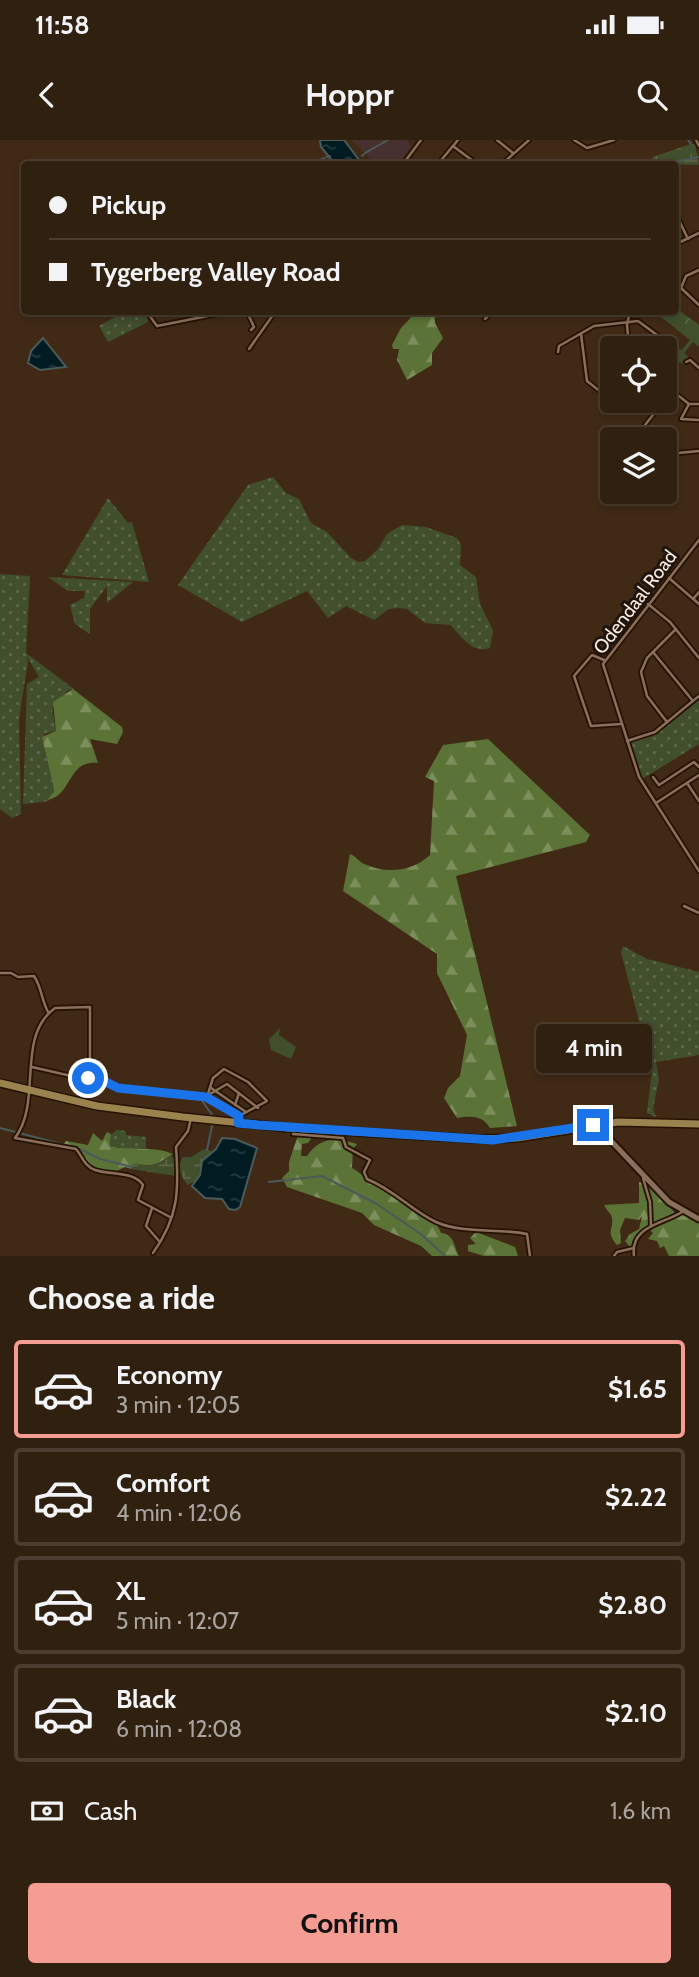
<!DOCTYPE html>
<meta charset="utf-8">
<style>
body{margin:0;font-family:Cabin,sans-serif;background:#382819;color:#f1f3f6;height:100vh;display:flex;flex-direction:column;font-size:26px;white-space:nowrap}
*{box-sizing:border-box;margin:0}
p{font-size:23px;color:#a8a39f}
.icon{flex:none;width:38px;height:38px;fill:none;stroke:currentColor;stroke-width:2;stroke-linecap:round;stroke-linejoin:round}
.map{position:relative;height:1116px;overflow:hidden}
.sheet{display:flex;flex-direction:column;background:#302010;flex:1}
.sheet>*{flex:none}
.banner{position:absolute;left:21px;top:21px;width:658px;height:154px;border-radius:7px;box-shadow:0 4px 10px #0003,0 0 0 2px #4b3e30;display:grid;align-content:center;height:154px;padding:0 28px;background:#302010}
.buttons{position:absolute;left:600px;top:196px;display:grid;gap:14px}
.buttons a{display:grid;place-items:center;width:77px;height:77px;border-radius:7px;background:#302010;box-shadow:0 4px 10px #0003,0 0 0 2px #4b3e30;font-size:35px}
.end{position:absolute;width:32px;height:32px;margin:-16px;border:9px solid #1a73e8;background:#fff;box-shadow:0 0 0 4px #fff}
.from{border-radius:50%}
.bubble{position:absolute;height:49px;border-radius:7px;background:#302010;box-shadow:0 4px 10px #0003,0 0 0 2px #4b3e30;font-size:23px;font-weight:700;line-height:49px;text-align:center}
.banner b{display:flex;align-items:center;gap:24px;height:66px;font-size:26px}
.banner b+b{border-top:2px solid #4b3e30}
.banner i{width:18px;height:18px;background:#f1f3f6}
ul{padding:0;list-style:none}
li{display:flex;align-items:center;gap:21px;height:98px;margin:0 14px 10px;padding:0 14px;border:4px solid #4b3e30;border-radius:7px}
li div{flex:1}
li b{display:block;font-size:26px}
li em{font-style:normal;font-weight:700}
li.on{border-color:#f59c93}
li>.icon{width:63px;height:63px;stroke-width:1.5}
h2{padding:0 28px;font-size:32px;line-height:84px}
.pay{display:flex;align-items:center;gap:18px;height:77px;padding:0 28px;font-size:26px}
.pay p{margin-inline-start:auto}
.primary-button{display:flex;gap:14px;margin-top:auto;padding:14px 28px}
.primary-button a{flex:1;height:80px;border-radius:7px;background:#f59c93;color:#111;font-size:28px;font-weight:700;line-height:80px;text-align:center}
.status{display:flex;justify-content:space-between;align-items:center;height:49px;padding:0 35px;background:#302010;direction:ltr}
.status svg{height:19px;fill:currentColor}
header{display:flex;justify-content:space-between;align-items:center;height:91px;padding:0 28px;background:#302010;font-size:32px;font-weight:700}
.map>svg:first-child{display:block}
.commercial{fill:#463130}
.grass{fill:url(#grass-dots)}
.forest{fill:url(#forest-firs)}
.wetland{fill:url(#wetland-marsh)}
.park{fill:url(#park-crowns)}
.garden{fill:#414f2d}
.water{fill:url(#water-ripples);stroke:#4b5a5b;stroke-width:2}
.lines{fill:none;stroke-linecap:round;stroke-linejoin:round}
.stream{stroke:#4b5a5b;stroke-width:2}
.minor-casing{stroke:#261201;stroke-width:6}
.secondary-casing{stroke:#261201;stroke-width:9}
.primary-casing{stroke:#261201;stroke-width:10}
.minor{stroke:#8a705a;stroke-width:2.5}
.secondary{stroke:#8a705a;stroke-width:5}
.primary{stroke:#9b8350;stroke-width:7}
.route{stroke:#1a73e8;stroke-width:9}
.labels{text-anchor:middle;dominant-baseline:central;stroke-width:6;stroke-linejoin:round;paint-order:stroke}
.street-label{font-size:19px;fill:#fbece0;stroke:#1f150d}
</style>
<div class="status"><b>11:58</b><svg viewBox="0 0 49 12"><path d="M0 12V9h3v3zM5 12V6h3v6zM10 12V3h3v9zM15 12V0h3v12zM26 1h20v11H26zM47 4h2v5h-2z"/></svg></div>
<header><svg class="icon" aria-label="back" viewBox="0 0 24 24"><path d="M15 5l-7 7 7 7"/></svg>Hoppr<svg class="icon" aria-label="search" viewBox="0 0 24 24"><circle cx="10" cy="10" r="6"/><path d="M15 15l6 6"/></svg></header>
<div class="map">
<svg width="699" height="1116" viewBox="0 0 699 1116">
<defs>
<pattern id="grass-dots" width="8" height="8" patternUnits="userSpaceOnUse" patternTransform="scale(1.75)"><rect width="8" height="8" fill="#414f2d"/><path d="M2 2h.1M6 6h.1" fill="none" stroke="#5d684b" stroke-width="1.8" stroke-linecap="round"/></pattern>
<pattern id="forest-firs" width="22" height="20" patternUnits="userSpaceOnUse" patternTransform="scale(1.75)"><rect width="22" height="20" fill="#5b7336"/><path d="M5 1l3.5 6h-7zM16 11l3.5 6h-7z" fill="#7c8e5c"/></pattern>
<pattern id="wetland-marsh" width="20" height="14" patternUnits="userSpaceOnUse" patternTransform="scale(1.75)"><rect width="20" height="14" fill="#414f2d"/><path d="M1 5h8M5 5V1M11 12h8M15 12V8" fill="none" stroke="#5d684b"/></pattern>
<pattern id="park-crowns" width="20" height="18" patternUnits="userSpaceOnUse" patternTransform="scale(1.75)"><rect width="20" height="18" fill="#414f2d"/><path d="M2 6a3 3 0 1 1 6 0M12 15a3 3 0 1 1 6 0" fill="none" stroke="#5d684b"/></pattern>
<pattern id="water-ripples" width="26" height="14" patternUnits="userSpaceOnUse" patternTransform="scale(1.75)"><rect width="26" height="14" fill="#001b22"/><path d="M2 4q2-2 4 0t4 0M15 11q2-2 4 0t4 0" fill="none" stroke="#263c42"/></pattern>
</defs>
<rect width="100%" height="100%" fill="#402a16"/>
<path class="commercial" d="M352,0h55l4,6 -12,18h-24z"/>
<g class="grass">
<path d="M118,172h28l2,10 -40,20 -9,-16 16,-9z"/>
<path d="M273,337l13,16 13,6 12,24 16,9 24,26 8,4 6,-1 13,-12 9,-15 15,-9 24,2 31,11 4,7 -1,20 16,12 4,27 13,26 -3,18c-19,6 -28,-12 -40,-23l-25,-2 -18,-14 -9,-1 -9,1 -15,11 -28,-14 -18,12 -21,-27 -65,31 -64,-37 70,-100z"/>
<path d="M108,358l20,25 4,-1 17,60 -87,-7z"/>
<path d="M0,434l30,2 -4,77 48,36 -6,1 -16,19 4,22 -12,3 9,50 1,8 -7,8 3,1 -27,3 4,-120 12,-7 -13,-22 2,6 -9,58 2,95 -9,4 -12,-9z"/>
<path d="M48,437l85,5 -26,21v-17l-17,23v25l-15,-10 -5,-19 14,-7 1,-7h-17z"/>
<path d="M699,558v46l-57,35 -11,-37 24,-9z"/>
<path d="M623,806l24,13 52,13v83l-43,7 3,17 -6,30 3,8 -9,-4 5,-43 -31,-118z"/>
<path d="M117,990l9,1v4l20,2v12l-13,1 -25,-4v-9z"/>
</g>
<g class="forest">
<path d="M416,172h19v11l8,15 -11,15v12l-25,15 -10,-20 2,-11h-6l-1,-4 9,-17z"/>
<path d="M73,549l49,38 1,5 -6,12 -27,-5 8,24c-31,-4 -25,33 -51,37l7,-8 -1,-8 -11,-47 14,-6 -3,-29z"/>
<path d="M488,599l102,96 -4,7 -130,34 61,250 -27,2c-8,-13 -19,-12 -33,-10l-13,-20 4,-10 12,-12 7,-41 -30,-62v-19l-94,-63 7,-37c6,2 8,7 14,10 22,10 48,8 66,-9l4,-74 -9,-4 18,-32z"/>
<path d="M107,992l4,2 -2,12c22,5 47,0 64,8 -16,10 -18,13 -38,10l-4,5 -6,-2 -10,5 -24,-5 -15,-17 -13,-5 3,-4 22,4 5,-12 9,8z"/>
<path d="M298,995l15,1 -5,7 -6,1 -1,12h6c14,-20 30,-18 50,-12l-4,5 -1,19c9,5 18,14 27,19 16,10 57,27 62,46 14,1 13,15 18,23h-27l-11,-10 -47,-21 -12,-12 -75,-26 -5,-9 7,-7v-9z"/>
<path d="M639,1042l10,3 27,29h8l15,7v35h-30l-5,-10 -4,2 -3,-7 -9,-2 5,-6 -3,-3 -11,8 -5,14 -9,-11 5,-7 9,-5 3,-13 -3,4 -14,-2 -5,12 1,13 -4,2c-13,-15 -1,-17 -6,-30 -2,-3 -5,-6 -7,-10l35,-2z"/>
<path d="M476,1092l39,15 3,9h-34l-16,-5v-6l8,-1 -6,-6z"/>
</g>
<g class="wetland">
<path d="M691,4h4l4,21 -52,-1 6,-7z"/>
<path d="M204,1009l10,3 -12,9 -4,18 -10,6c-7,-8 -12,-18 -5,-28h8z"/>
<path d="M171,1015l5,6v15l-45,-7 2,-5c15,3 28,1 38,-9z"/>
</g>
<path class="park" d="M676,158l3,1 -3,9 23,17v22l-6,-5 -9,11 5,5 -4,7 -7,-4 -13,16v-6l8,-9 -3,-9 4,-6 8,3 8,-10 -35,-28h21z"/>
<path class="garden" d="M280,888l-1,7 17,12 -5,12 -20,-9 -2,-11z"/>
<g class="water">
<path d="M320,0h24l18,24h-27l-14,-17z"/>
<path d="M43,198l23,29 -26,3 -12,-7 3,-12z"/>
<path d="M222,998l13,1 22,9 -17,59 -5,3 -6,-1 -7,-10 -17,-1 -13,-12 8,-11 2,-14 14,-12z"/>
</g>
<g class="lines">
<g class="stream">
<path d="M688,0l3,4"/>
<path d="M365,13l23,-13"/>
<path d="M362,16l2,-2"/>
<path d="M326,17l4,-1"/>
<path d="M312,24l12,-6"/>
<path d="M664,24l35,-7"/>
<path d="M200,958l13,18"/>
<path d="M0,988l80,21 20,10 32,8"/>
<path d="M207,1010l5,-24"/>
<path d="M269,1042l53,-6 55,28 45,31 23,21"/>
</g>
<g class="minor-casing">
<g id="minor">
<path d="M497,0l16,13"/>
<path d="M574,0l13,8 27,-8"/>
<path d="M696,0l3,6"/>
<path d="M453,6l24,18"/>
<path d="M403,24l18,-24"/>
<path d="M438,24l20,-24"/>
<path d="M502,24l27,-24"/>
<path d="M676,74l12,25"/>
<path d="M676,104l23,-11"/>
<path d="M699,130l-13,6 -5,12 18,17"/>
<path d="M147,172l10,14 71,-14"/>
<path d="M247,172l7,15 -3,3"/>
<path d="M485,179l7,-7"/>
<path d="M581,194l6,47 29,23 7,-3"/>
<path d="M667,202l1,8 4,1"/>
<path d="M610,206l19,-3"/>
<path d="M629,208l-2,-24 3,-12"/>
<path d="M249,209l26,-37"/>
<path d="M558,212l1,-6 35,-20 44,-5 34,25v5"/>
<path d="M686,222l4,-2 9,8"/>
<path d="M665,245l24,19h10"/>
<path d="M665,259l7,-8"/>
<path d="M689,264l-8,15 18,1"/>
<path d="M659,299l-14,-14 19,-24"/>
<path d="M665,304l13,9 21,-2"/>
<path d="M699,400l-96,124 36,113 60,94"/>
<path d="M669,438l30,26"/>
<path d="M694,458l5,-6"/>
<path d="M648,464l22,18 29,36"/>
<path d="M653,512l40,49"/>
<path d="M604,520l-12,-5 -18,21 17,50 30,-2"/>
<path d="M667,582l-20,-26 -6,-24 6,-14 29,-29"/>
<path d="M627,601l28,-9 44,-36"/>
<path d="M653,637l6,8 35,-23 5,5"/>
<path d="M687,643l12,18"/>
<path d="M656,663l43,-28"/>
<path d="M684,766l15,7"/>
<path d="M0,833h11l7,4 16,-1c8,12 7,23 14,36"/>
<path d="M32,927l48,11h16l18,9 91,10 34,19 28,-15 -19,-19 -24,-13 -11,9 -6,19"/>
<path d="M96,938l-6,-19v-52l-35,1c-40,29 -12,93 -40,130l61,11c6,7 8,17 19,21 14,5 39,1 48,15l-5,15 32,17"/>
<path d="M211,948l35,24"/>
<path d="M210,954l17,-10 31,24"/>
<path d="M235,965l4,-12"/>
<path d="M293,994l50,4 3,9 24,13 -6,12 3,7c29,12 45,32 69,43 27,12 62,6 91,12l3,22"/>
<path d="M643,1038l7,24 1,24"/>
<path d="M152,1068l-6,18 13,15"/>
<path d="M153,1113c26,-36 26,-64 23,-106l12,-16 3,-13"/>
<path d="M614,1116l3,-4 17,-4"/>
<path d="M634,1116c-4,-30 29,-32 48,-44"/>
</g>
</g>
<g class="secondary-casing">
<path id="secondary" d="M596,985l73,77 30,17"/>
</g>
<g class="primary-casing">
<g id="primary">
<path d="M0,943l97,23 86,11 106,11 188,11 40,-1 101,-16 81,2"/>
<path d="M602,993l1,-6 7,-3"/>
</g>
</g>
<use href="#minor" class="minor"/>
<use href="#secondary" class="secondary"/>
<use href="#primary" class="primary"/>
</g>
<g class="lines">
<path class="route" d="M88,938l8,-1 22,11 88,9 33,19 -1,7 20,2 235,15 100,-15"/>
</g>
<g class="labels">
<g class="street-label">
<text transform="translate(635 462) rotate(-53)">Odendaal Road</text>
</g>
</g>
</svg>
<div class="buttons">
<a><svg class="icon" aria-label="locate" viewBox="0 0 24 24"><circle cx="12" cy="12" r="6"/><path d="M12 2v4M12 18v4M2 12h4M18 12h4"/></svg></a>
<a><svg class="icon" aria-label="layers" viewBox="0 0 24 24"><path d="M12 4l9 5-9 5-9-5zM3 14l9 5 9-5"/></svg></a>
</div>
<i class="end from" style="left:88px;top:938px"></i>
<i class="end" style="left:593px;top:985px"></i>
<div class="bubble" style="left:536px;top:884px;width:116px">4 min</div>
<div class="banner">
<b><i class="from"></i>Pickup</b>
<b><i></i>Tygerberg Valley Road</b>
</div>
</div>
<section class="sheet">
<h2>Choose a ride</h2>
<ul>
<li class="on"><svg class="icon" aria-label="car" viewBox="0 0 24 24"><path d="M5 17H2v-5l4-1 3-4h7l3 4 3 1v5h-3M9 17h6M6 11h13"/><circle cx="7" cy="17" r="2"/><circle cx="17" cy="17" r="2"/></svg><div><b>Economy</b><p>3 min · 12:05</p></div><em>$1.65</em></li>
<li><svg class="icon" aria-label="car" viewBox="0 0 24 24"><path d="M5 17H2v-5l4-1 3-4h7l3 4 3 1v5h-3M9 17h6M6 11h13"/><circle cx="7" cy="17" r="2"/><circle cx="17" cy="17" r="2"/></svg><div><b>Comfort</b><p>4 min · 12:06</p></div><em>$2.22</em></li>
<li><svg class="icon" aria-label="car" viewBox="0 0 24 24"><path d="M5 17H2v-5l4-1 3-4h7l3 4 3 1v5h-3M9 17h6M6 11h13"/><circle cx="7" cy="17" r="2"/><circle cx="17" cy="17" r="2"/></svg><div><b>XL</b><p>5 min · 12:07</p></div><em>$2.80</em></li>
<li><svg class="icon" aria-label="car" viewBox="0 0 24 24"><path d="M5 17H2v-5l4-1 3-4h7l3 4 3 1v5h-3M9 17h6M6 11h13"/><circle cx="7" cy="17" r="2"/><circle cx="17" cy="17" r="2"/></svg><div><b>Black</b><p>6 min · 12:08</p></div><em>$2.10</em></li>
</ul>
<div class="pay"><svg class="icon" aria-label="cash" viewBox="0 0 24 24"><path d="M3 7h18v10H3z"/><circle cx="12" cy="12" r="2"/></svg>Cash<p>1.6 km</p></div>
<div class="primary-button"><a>Confirm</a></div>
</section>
